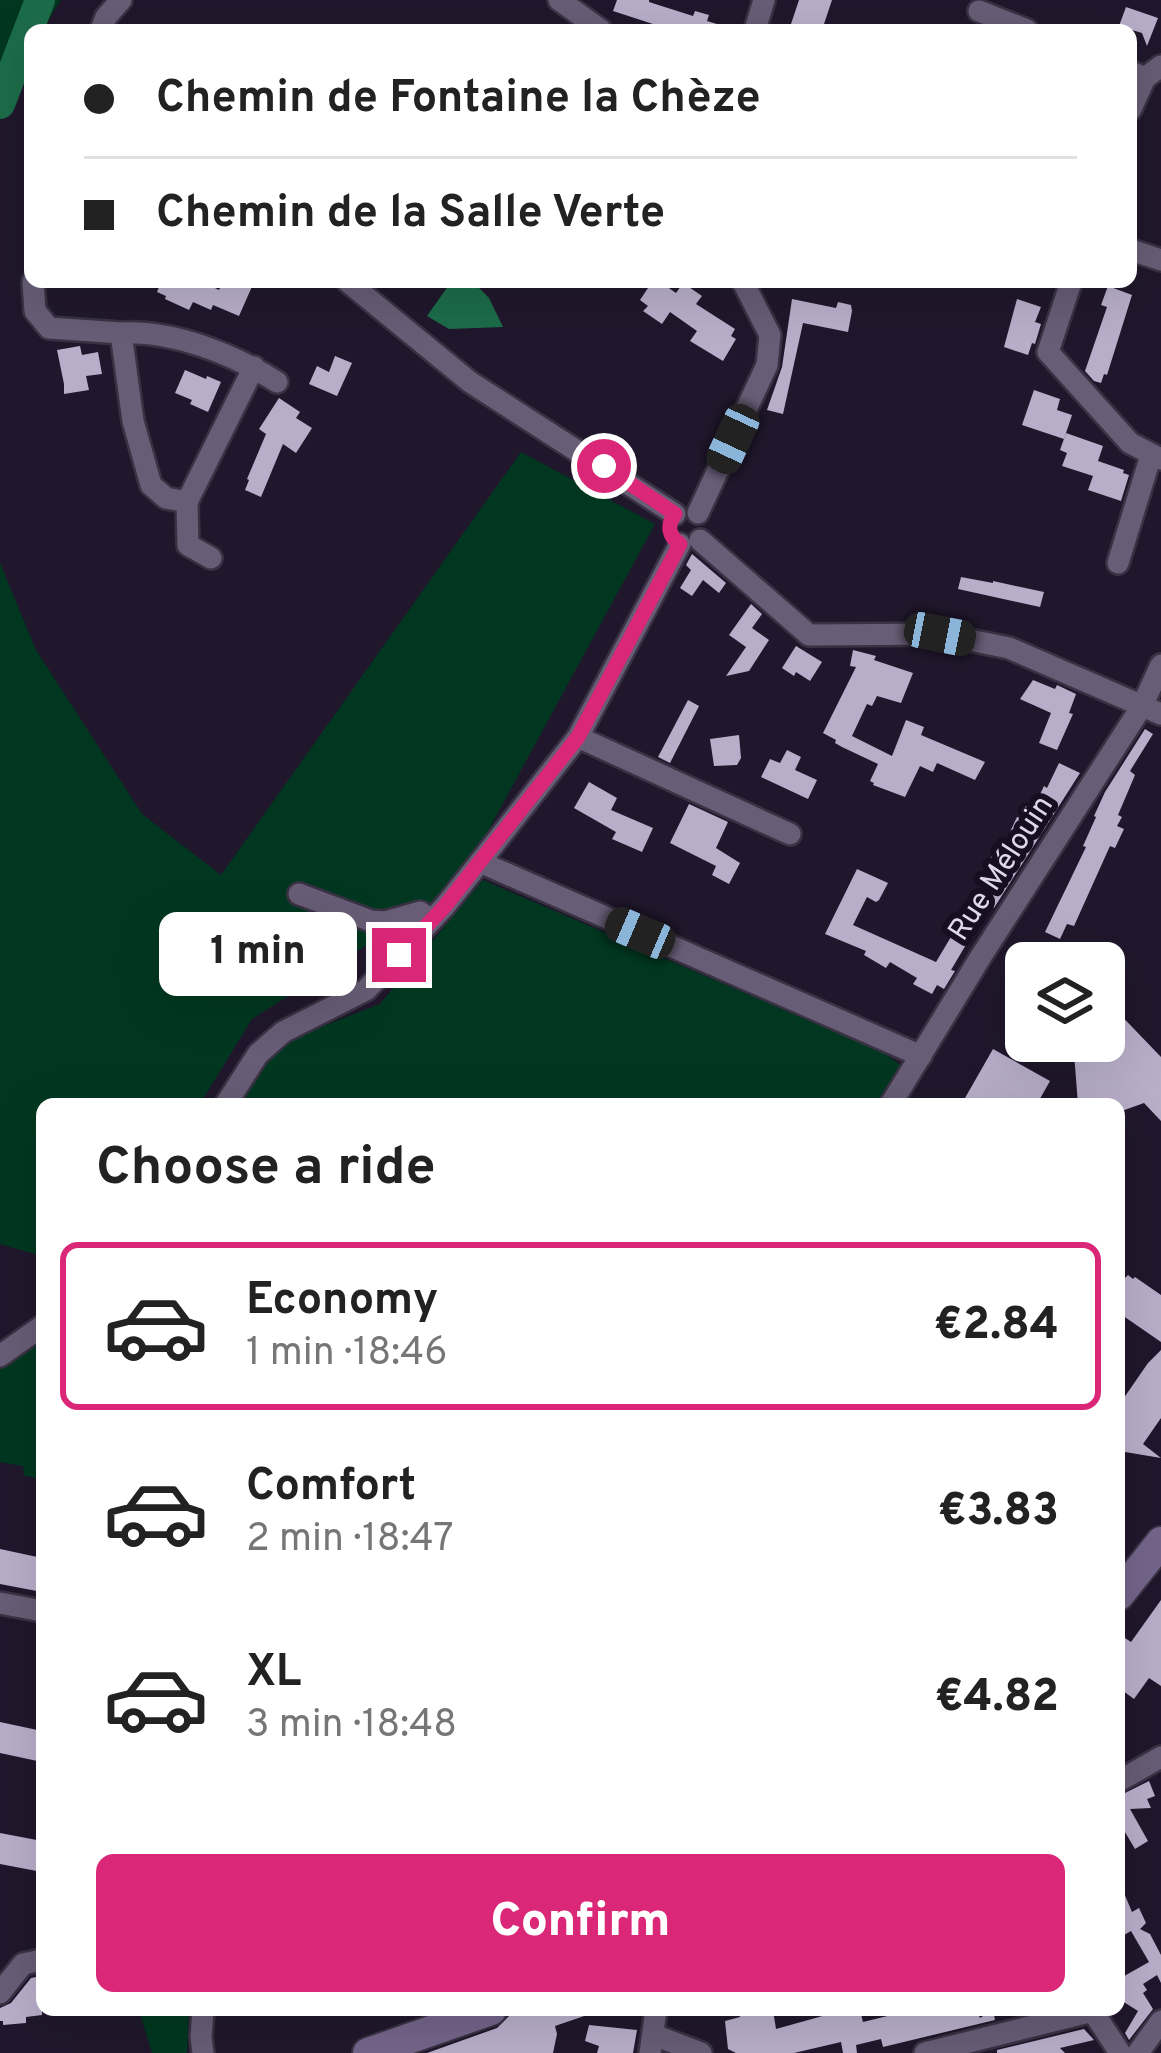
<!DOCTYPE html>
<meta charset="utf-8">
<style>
body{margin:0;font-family:Overpass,sans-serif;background:#f6f6f6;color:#222;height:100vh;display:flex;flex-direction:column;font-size:45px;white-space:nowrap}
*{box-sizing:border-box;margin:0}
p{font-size:39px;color:#767676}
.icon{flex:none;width:66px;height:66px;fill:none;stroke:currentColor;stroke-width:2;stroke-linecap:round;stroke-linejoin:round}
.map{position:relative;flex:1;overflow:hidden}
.details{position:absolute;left:36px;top:1098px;width:1089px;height:918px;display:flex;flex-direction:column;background:#fff;border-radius:18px;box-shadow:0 12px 48px #0002}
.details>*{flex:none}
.top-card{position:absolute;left:24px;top:24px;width:1113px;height:264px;border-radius:18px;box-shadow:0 12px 48px #0002;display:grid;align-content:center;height:264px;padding:0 60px;background:#fff}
.fabs{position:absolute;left:1005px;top:942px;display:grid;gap:24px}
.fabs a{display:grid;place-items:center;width:120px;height:120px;border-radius:18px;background:#fff;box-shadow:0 12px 48px #0002;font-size:60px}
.end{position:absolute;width:54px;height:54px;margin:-27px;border:15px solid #db2777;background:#fff;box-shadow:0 0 0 6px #fff}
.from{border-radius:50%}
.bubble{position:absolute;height:84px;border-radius:18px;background:#fff;box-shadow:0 12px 48px #0002;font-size:39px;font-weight:800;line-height:84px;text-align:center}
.car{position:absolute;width:36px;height:72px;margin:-36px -18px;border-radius:15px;box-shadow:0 0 9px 3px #0007;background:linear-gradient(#222 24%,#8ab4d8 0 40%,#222 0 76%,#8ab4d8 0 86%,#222 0)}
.top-card b{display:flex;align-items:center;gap:42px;height:114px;font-size:45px}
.top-card b+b{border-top:3px solid #e0e0e0}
.top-card i{width:30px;height:30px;background:#222}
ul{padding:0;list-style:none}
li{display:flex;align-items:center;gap:36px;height:168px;margin:0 24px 18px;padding:0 36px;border:6px solid transparent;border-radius:18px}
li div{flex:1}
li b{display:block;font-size:45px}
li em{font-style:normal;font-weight:800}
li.current{border-color:#db2777}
li>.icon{width:108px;height:108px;stroke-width:1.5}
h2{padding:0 60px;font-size:54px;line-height:144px}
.action{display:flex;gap:24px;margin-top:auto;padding:24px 60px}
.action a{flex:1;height:138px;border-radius:18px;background:#db2777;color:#fff;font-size:48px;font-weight:800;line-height:138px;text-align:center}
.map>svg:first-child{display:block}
.green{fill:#013721}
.water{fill:#1c6c49}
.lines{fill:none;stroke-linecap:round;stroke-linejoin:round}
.river{stroke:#1c6c49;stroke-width:30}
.building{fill:#b8aeca}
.minor-casing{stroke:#393243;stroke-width:26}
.secondary-casing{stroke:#393243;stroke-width:34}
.minor{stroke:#675d76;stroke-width:21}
.secondary{stroke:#74648a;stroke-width:30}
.route{stroke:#db2777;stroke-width:15}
.labels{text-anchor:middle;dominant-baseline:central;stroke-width:12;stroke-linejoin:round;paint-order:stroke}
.street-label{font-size:30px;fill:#ded9e8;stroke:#170e22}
</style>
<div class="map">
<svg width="1161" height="2053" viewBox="0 0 1161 2053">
<rect width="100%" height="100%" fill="#20172c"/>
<g class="green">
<path d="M0,0h61l-19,30h-12v19l-30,48z"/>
<path d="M521,452l134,72 -178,327 -48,54 -177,114 -52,85h-158v152l-42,-12v-681l36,87 106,164 79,61z"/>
<path d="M483,880l401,173 22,16 -24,35h-646l30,-48 16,-14 98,-38z"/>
<path d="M42,1339v140l-18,-3 -1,-10 -23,-4v-94z"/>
<path d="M139,2010h50l-2,43h-35z"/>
</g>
<path class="water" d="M451,282h22l16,16 14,29 -54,2 -22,-13z"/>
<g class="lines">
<path class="river" d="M0,104l40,-104"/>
</g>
<g class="building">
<path d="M617,0h32v2l44,14 2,-5 14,4 -2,6 20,6 -1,3h-64l-11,-3 2,-3 -40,-13z"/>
<path d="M799,0h33l-10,30h-33z"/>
<path d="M1126,7l32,11 -11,28 -5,-13 -23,-7z"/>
<path d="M161,282h42l16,8 4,-8h31l-15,34 -26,-11 -2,5 -18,-8 -4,8 -24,-11 1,-3 -9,-4z"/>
<path d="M652,282h8l16,11 7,-10 19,13 -6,8 39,25 -4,7 5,3 -13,22 -33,-20 7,-10 -27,-19 -8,12 -19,-13 5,-5 -8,-6z"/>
<path d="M1108,286l24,9 -25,80 -3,-1 -3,9 -7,-2 -9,-10 22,-64 -6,-2z"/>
<path d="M792,299l44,9 2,-6 13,3 1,6 -4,21 -45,-9 -20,91 -16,-4 15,-43z"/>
<path d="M1017,299l24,8 -6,15 6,2 -6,20 -3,-1 -4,12 -24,-8z"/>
<path d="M80,346l2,9 16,-3 4,22 -16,2 3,14 -25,4v-10l-7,-34z"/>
<path d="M335,356l17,7 -15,33 -28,-12 8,-18 12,6z"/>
<path d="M185,370l21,9 1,-3 14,6 -13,30 -18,-8 2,-4 -17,-7z"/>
<path d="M1034,390l26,9 -3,11 15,5 -8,24 -42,-14z"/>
<path d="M279,398l21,14 -4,6 16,10 -16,25 -13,-9 -22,53 -16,-7 4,-10 -2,-1 19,-45 -7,-5z"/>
<path d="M1066,433l37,13 -5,15 26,9 -1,3 6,2 -8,26 -33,-11 5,-14 -31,-10 5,-13 -7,-3z"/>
<path d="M692,554l34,29 -7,10 -16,-13 -11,16 -12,-8 11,-18 -5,-5z"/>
<path d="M961,577l32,6v-2l51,11 -4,15 -82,-18z"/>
<path d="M751,604l11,10 -10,14 17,12 -20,31 -23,5 20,-29 -17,-12z"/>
<path d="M796,646l26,16 -12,19 -14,-9 -2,4 -12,-8z"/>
<path d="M853,650l23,6 -2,4 39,13 -12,30 -24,-7 -5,10 -5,-2 -15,32 40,20 14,-36 18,7 -3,8 64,27 -10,18 -38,-17 -4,9 -13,-6 -15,31 -32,-12 1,-2 -4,-2 8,-17 -36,-17 -7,-4 1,-3 -13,-7 33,-66 -6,-1z"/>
<path d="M1033,680l22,9 2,-4 19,9 -7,19 4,1 -16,36 -18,-7 12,-30 -31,-14z"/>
<path d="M688,700l11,6 -29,57 -12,-6z"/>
<path d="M1145,729l8,5 -23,37 5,4 -17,40 4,2 -5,9 7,3 -9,19 -5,-2 -36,80 -7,-2 -7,15 -15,-7 41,-85 -3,-1 13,-29 -2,-1 11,-24z"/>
<path d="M739,735l2,23 -4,7 -23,1 -4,-27z"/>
<path d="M787,750l14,7 -6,13 22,10 -9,19 -47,-22 9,-18 10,4z"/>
<path d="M1059,763l21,10 -86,135 -6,-4 10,-16 -12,-8 7,-11 -6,-4 9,-17 5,3 16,-34 3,1 7,-14 7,3 10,-21 3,2z"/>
<path d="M589,782l28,16 -6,12 42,18 -11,24 -30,-13 4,-7 -42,-24z"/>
<path d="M689,804l39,18 -12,26 24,15 -11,21 -17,-9 4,-9 -46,-23z"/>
<path d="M857,869l31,14 -9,17 -3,2 -9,-5 -14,28 83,37 28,-47 16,6 -29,49 4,1 -11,18 -7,-4 -5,9 -19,-10 4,-6 -27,-16 -4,6 -22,-13 2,-4 -41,-17z"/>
<path d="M1104,976l17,4 -10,25 50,52v64l-17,-18 -25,9v-8h-41l-5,-63h31z"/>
<path d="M993,1049l57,32 -13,23h-61l-11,-6z"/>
<path d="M1128,1275l5,4 2,-2 26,18v47l-42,-29v-36l5,2z"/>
<path d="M1161,1350v68l-18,26 18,14 -42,-7v-46l29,-42z"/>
<path d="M0,1549l42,9v34l-42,-8z"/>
<path d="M1161,1600v86l-12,-8 -15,21 -15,-11v-54l12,8z"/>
<path d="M0,1722l42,9v31l-42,-9z"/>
<path d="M1149,1781l6,15 -8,3 4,9 -21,1 18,32 -13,8 -16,-27v-26z"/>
<path d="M0,1833l42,8v31l-42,-8z"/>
<path d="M1119,1881l13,31 7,-4 7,15 -6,6 10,5 11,21v28l-4,-8 -14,9 4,6 -4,3 10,16 -24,31 -4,-7 13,-22 -19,-12v-20l30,-17 -18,-31 -12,7z"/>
<path d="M36,1977l2,22h4v16l-16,2v6l-23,2v-4h-3v-13l11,-5 20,-25z"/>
<path d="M525,2010h71v2l-41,14 2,8 -4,19h-126l70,-25 12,-12z"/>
<path d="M739,2010h34l3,19 68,-19h16l3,12 49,-12h64l4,8 13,-8 2,10 -112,27 -2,-8 -25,6 1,8h-14l-2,-11 -47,11h-58l-8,-4 -3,-28 15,-4z"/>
<path d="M589,2025l48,5 -4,23h-36l2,-7 -14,-5z"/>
<path d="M1084,2029l10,11 -34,8 5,5h-68v-3z"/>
</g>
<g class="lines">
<g class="minor-casing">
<g id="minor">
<path d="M559,0l42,30"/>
<path d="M979,11l48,19"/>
<path d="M101,30l5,-13 15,-17"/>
<path d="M755,30l9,-30"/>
<path d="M1131,72l14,6 16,-12"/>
<path d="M1131,109l14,-31"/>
<path d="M1131,250l30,10"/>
<path d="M33,282l2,29 14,17 72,5 12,88 18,64 15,13 21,4 1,43 23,13"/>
<path d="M348,282l122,100 205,132"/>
<path d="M1071,282l-23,70 82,91 31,16"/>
<path d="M121,333c52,-3 112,21 156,49"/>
<path d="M187,502l67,-135"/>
<path d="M698,513l69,-148 3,-30 -27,-53"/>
<path d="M700,540l109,95 131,-1 69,14 152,66"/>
<path d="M1118,563l33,-108"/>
<path d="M578,737l212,97"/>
<path d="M480,862l441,194"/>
<path d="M299,894l72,27 14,1 35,-10 11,8"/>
<path d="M226,1104l32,-50 25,-22 83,-42 79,-84 35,-44 98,-125 102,-193"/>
<path d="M891,1104l89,-146 162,-252 19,-41"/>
<path d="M0,1356l42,-30"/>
<path d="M0,1603l42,8"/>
<path d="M1119,1781l42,-24"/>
<path d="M0,1993l23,-29 19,-4"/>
<path d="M203,2010l-2,27 2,16"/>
<path d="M1092,2010l28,43"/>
<path d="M654,2035l47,18"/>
<path d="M650,2053l6,-43"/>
<path d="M925,2053l168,-42"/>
<path d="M1138,2053l23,-32"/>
</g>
</g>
<g class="secondary-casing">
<g id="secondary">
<path d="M1119,1595l42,-53"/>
<path d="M368,2053l123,-43"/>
</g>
</g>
<use href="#minor" class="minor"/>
<use href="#secondary" class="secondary"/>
</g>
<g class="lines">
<path class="route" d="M399,955l46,-49 133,-169 102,-193c-12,-8 -13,-19 -5,-30l-71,-48"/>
</g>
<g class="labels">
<g class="street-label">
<text transform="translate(1002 869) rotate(-57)">Rue Mélouin</text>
</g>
</g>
</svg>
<div class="fabs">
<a><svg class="icon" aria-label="layers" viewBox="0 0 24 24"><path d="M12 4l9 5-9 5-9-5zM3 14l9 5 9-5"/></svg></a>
</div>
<i class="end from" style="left:604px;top:466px"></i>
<i class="end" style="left:399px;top:955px"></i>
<div class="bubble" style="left:159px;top:912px;width:198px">1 min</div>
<i class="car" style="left:733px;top:439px;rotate:205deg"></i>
<i class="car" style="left:940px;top:634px;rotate:101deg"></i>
<i class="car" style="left:640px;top:933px;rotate:293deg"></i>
<div class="top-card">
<b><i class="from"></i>Chemin de Fontaine la Chèze</b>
<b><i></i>Chemin de la Salle Verte</b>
</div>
<section class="details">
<h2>Choose a ride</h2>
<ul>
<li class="current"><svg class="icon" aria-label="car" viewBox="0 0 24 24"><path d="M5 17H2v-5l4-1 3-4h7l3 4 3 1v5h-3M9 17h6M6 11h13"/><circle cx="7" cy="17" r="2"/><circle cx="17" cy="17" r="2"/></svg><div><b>Economy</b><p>1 min · 18:46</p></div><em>€2.84</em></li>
<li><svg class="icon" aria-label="car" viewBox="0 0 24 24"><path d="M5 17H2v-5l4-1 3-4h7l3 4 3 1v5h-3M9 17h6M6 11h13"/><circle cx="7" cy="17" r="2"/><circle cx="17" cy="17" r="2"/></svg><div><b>Comfort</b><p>2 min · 18:47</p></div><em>€3.83</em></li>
<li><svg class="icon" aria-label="car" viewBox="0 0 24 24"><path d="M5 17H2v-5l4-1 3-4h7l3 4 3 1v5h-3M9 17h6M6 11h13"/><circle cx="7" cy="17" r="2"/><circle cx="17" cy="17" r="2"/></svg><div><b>XL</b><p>3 min · 18:48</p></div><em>€4.82</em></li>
</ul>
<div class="action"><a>Confirm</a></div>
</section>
</div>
